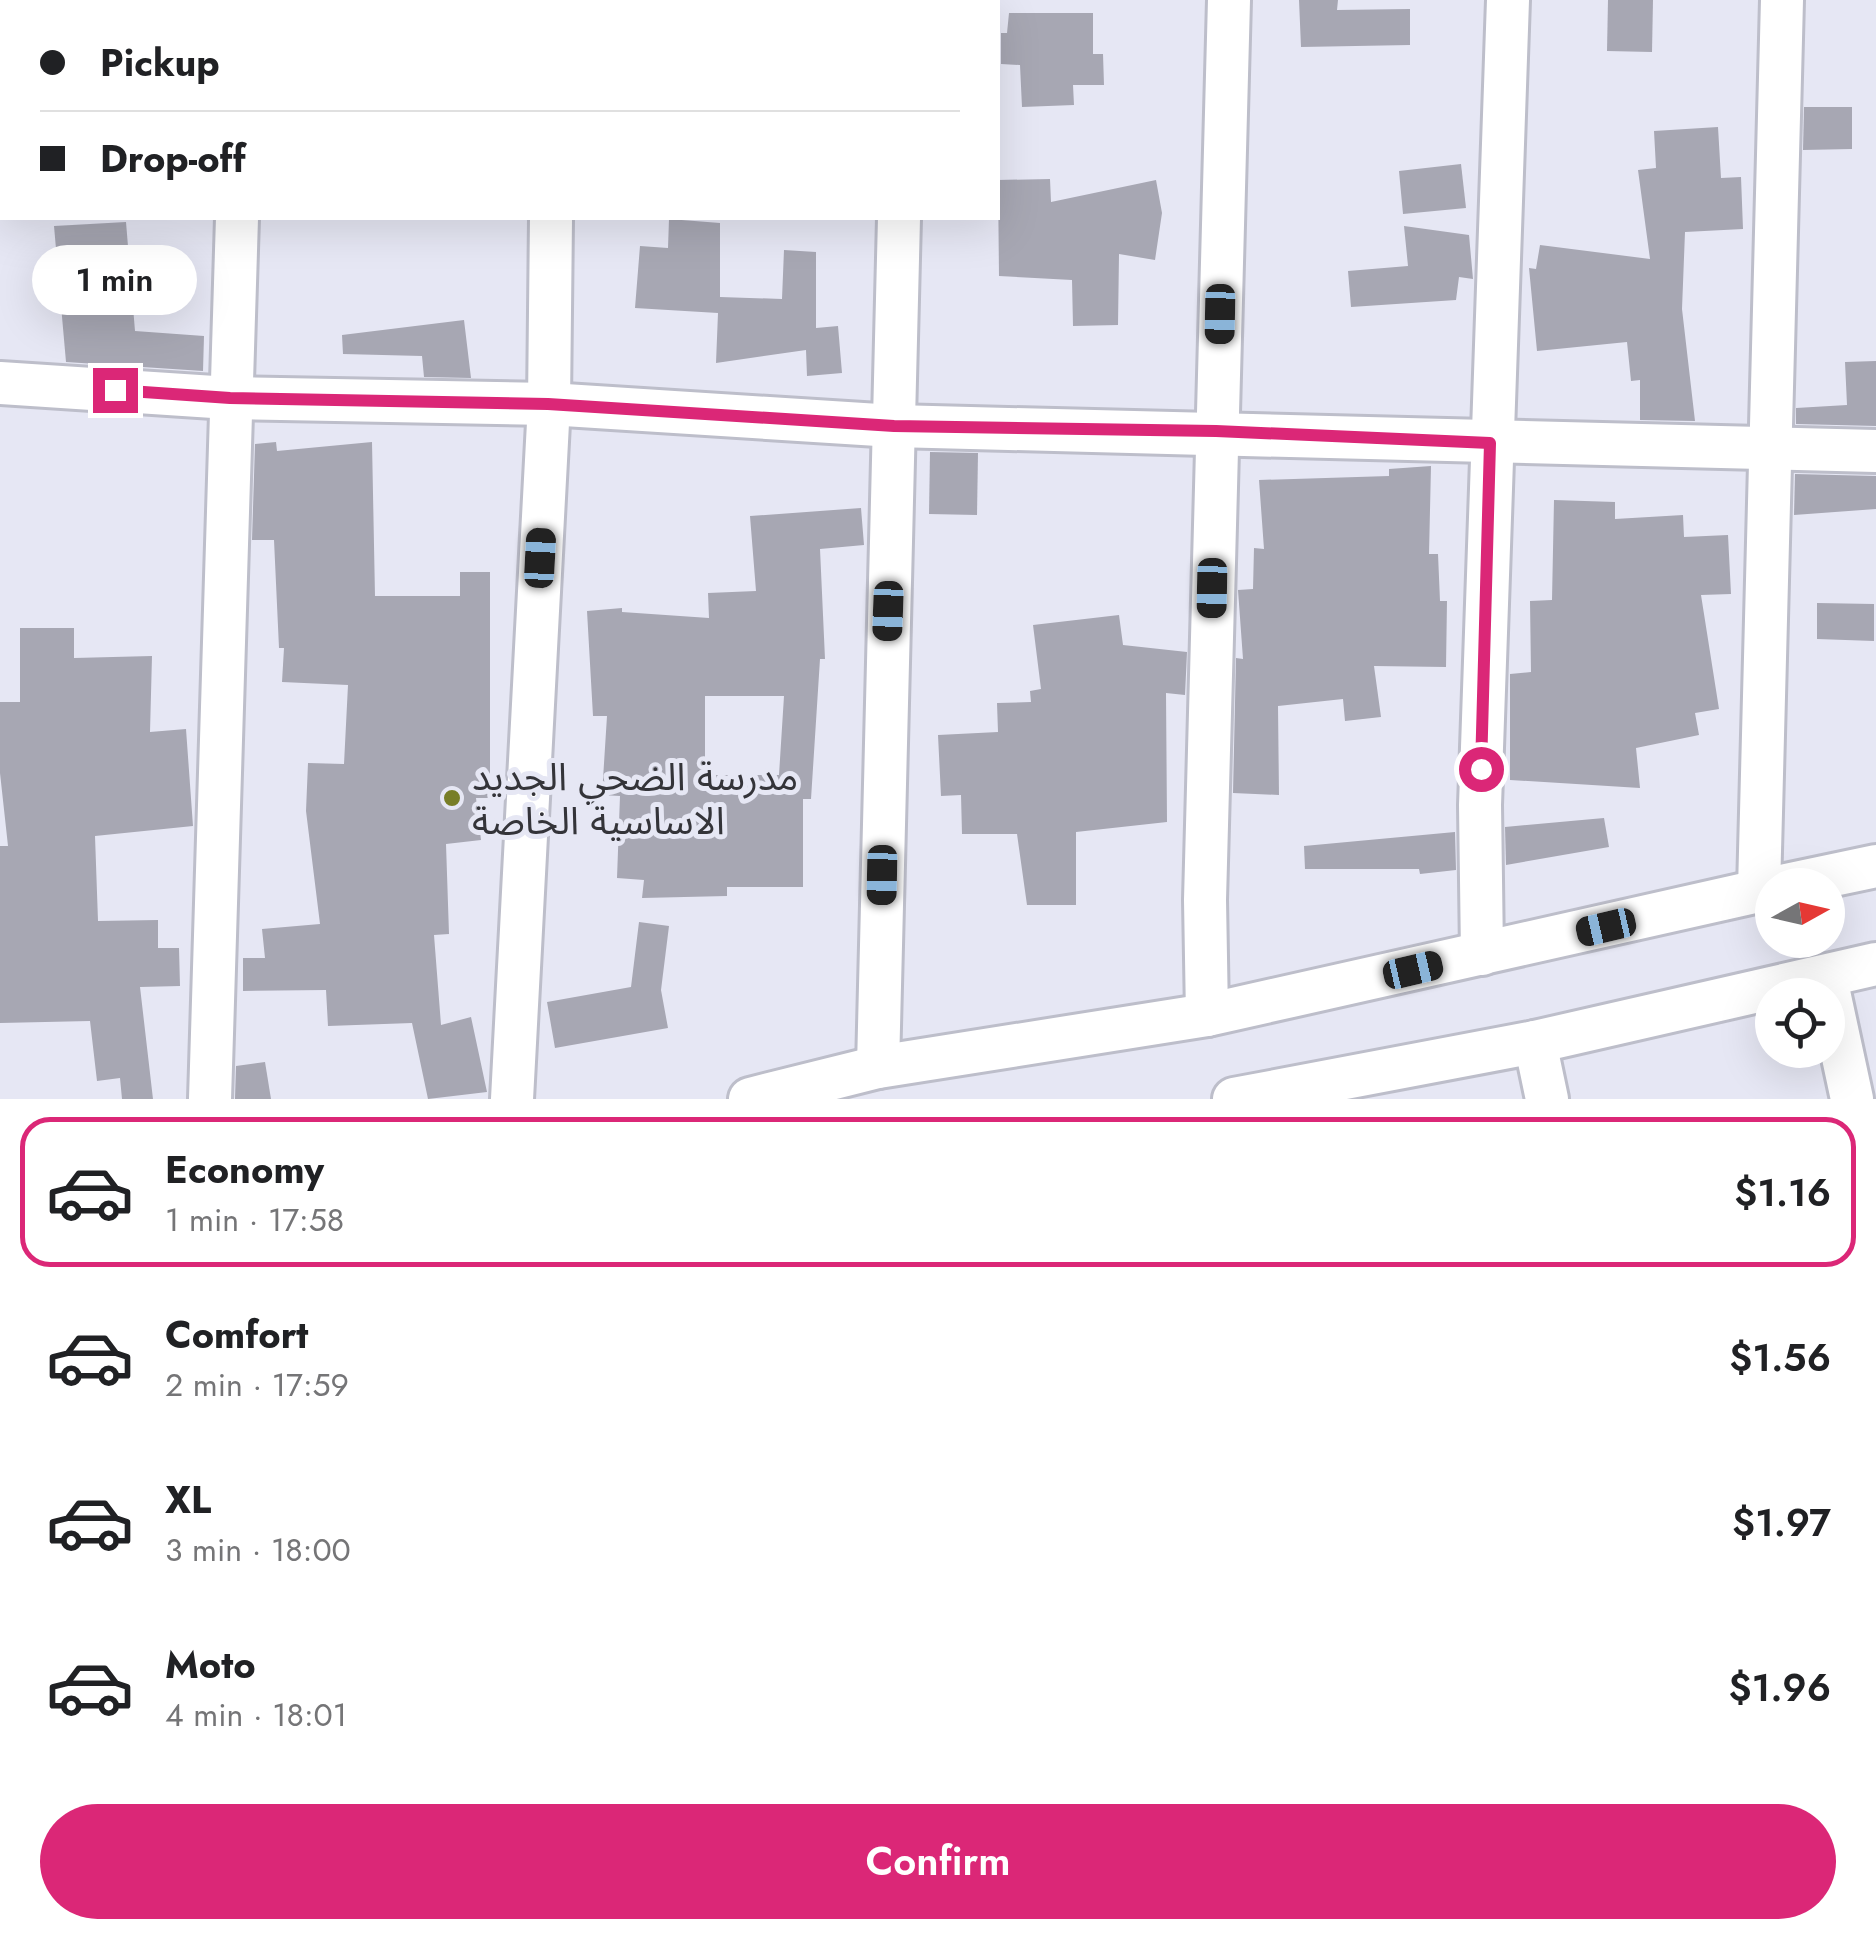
<!DOCTYPE html>
<meta charset="utf-8">
<style>
body{margin:0;font-family:Jost,"Noto Sans Arabic",sans-serif;background:#f2f2f2;color:#202124;height:100vh;display:flex;flex-direction:column;font-size:38px;white-space:nowrap}
*{box-sizing:border-box;margin:0}
p{font-size:32px;color:#757577}
.icon{flex:none;width:55px;height:55px;fill:none;stroke:currentColor;stroke-width:2;stroke-linecap:round;stroke-linejoin:round}
.map{position:relative;height:1099px;overflow:hidden}
.details{display:flex;flex-direction:column;background:#fff;flex:1}
.details>*{flex:none}
.banner{position:absolute;left:0px;top:0px;width:1000px;height:220px;box-shadow:0 10px 40px #0002;display:grid;align-content:center;height:220px;padding:0 40px;background:#fff}
.needle{width:65px;rotate:82deg}
.tools{position:absolute;left:1755px;top:868px;display:grid;gap:20px}
.tools a{display:grid;place-items:center;width:90px;height:90px;border-radius:50%;background:#fff;box-shadow:0 10px 40px #0002;font-size:50px}
.end{position:absolute;width:45px;height:45px;margin:-22px;border:12px solid #db2777;background:#fff;box-shadow:0 0 0 5px #fff}
.from{border-radius:50%}
.bubble{position:absolute;height:70px;border-radius:35px;background:#fff;box-shadow:0 10px 40px #0002;font-size:32px;font-weight:600;line-height:70px;text-align:center}
.car{position:absolute;width:30px;height:60px;margin:-30px -15px;border-radius:12px;box-shadow:0 0 8px 2px #0007;background:linear-gradient(#222 24%,#8ab4d8 0 40%,#222 0 76%,#8ab4d8 0 86%,#222 0)}
.banner b{display:flex;align-items:center;gap:35px;height:95px;font-size:38px}
.banner b+b{border-top:2px solid #e0e0e0}
.banner i{width:25px;height:25px;background:#202124}
ul{padding:18px 0 0;list-style:none}
li{display:flex;align-items:center;gap:30px;height:150px;margin:0 20px 15px;padding:0 20px;border:5px solid transparent;border-radius:30px}
li div{flex:1}
li b{display:block;font-size:38px}
li em{font-style:normal;font-weight:600}
li.current{border-color:#db2777}
li>.icon{width:90px;height:90px;stroke-width:1.5}
.button{display:flex;gap:20px;margin-top:auto;padding:20px 40px}
.button a{flex:1;height:115px;border-radius:60px;background:#db2777;color:#fff;font-size:40px;font-weight:600;line-height:115px;text-align:center}
.map>svg:first-child{display:block}
.building{fill:#a7a7b3;fill-rule:evenodd}
.lines{fill:none;stroke-linecap:round;stroke-linejoin:round}
.minor-casing{stroke:#bdbeca;stroke-width:48}
.minor{stroke:#fff;stroke-width:42}
.route{stroke:#db2777;stroke-width:12}
.poi-dot{fill:#787e28;stroke:#e6e7f4;stroke-width:4}
.labels{text-anchor:middle;dominant-baseline:central;stroke-width:10;stroke-linejoin:round;paint-order:stroke}
.poi-label{font-size:38px;fill:#343439;stroke:#e6e7f4;text-anchor:start}
</style>
<div class="map">
<svg width="1876" height="1099" viewBox="0 0 1876 1099">
<rect width="100%" height="100%" fill="#e6e7f4"/>
<g class="building">
<path d="M1299,0h39l-1,10 73,-1v36l-109,2z"/>
<path d="M1608,0h45l-1,52 -45,-1z"/>
<path d="M1009,13h84v41h10l1,31h-31l1,20 -52,2 -2,-42 -19,-1v-31h6z"/>
<path d="M1804,107h48v42l-49,1z"/>
<path d="M1718,127l3,51 20,-1 2,52 -58,3 -3,77 13,112 -55,-1v-40l-9,1 -4,-39 -90,9 -8,-83 7,1 4,-24 110,14 -12,-89 18,-2 -2,-37z"/>
<path d="M1461,164l5,44 -63,6 -4,-43z"/>
<path d="M1050,179l1,23 105,-22 6,33 -7,47 -36,-6 -1,71 -45,1 -1,-46 -73,-4 -1,-96z"/>
<path d="M669,219l51,4v74l62,2 2,-49 32,2v76l22,-2 4,47 -35,3 -1,-26 -90,13 2,-50 -83,-5 5,-62 28,2z"/>
<path d="M126,222l9,109 69,5 -1,35 -137,-9 -12,-136z"/>
<path d="M1404,226l65,9 4,44 -14,-2 -3,23 -105,7 -3,-36 60,-5z"/>
<path d="M464,320l7,58 -47,-1 -2,-21 -79,-2 -1,-19z"/>
<path d="M1876,361v65l-80,-2v-16l51,-3 -2,-43z"/>
<path d="M276,442l1,9 95,-9 3,154h85v-24h30v226h-14l5,42 -35,4 3,90 -15,1 7,90 30,-8 16,75 -59,7 -16,-76 -84,3 -2,-36 -83,1v-33h22l-3,-29 58,-5 -14,-113 2,-48 36,1 4,-79 -66,-3 2,-34h-5l-5,-108h-22l3,-96z"/>
<path d="M930,452l48,1 -1,62 -48,-1z"/>
<path d="M1431,466l-2,88h9l2,47h7l-1,66 -72,-1 7,51 -36,4 -2,-22 -65,7 1,89 -46,-2 3,-135 7,1 -5,-69 15,-1 1,-41 10,1 -5,-69 130,-4v-7z"/>
<path d="M1795,474l81,2v33l-82,6z"/>
<path d="M1554,500l61,2v17l68,-4 1,22 44,-2 3,59 -30,1 18,114 -24,4 4,22 -63,13 4,40 -130,-8v-106l21,-2 -1,-71 22,-1z"/>
<path d="M861,508l3,37 -44,4 5,110h-5l-9,140h-8v88h-76v9l-85,2 2,-18 -27,-2 3,-82 -18,-1 5,-79h-14l-6,-105 35,-3v4l87,6 -1,-25 48,-2 -6,-75zM705,696h79l-5,79h-74z"/>
<path d="M1817,603l57,1v37l-57,-2z"/>
<path d="M1119,615l4,30 64,7 -2,43 -19,-2 1,129 -91,10v73h-49l-10,-71h-55l-1,-39 -20,1 -3,-61 60,-3 -1,-29 34,-1 -1,-11 11,-2 -8,-64z"/>
<path d="M20,628h54v30l78,-2 -2,76 36,-3 7,97 -98,10 3,85 60,-1v28h21l1,38 -40,1 13,112h-31l-2,-21 -23,3 -7,-60 -90,2v-177h8l-8,-73v-71h20z"/>
<path d="M1604,818l5,29 -103,18 -1,-38z"/>
<path d="M1455,832l1,38 -36,4 -1,-5h-114l-1,-23z"/>
<path d="M639,922l30,4 -8,64 7,38 -113,20 -8,-46 84,-15z"/>
<path d="M265,1062l6,37h-36l1,-33z"/>
</g>
<g class="lines">
<g class="minor-casing">
<g id="minor">
<path d="M246,2l1,-2"/>
<path d="M555,2v-2"/>
<path d="M903,2v-2"/>
<path d="M0,383l229,15 320,6 345,22 982,25"/>
<path d="M1786,885l90,-19"/>
<path d="M1759,890l23,-890"/>
<path d="M1482,954l-2,-149 28,-805"/>
<path d="M1826,978l26,121"/>
<path d="M1207,1015l-2,-115 24,-900"/>
<path d="M1535,1042l12,57"/>
<path d="M878,1067l21,-849"/>
<path d="M210,1099l27,-881"/>
<path d="M512,1099l37,-695 2,-186"/>
<path d="M750,1099l128,-32 329,-52 565,-127"/>
<path d="M1234,1099l301,-57 341,-78"/>
</g>
</g>
<use href="#minor" class="minor"/>
</g>
<g class="lines">
<path class="route" d="M115,390l115,8 318,6 346,22 322,5 274,12 -9,326"/>
</g>
<circle class="poi-dot" cx="452" cy="798" r="10"/>
<g class="labels">
<g class="poi-label">
<text x="472" y="776">مدرسة الضحي الجديد<tspan x="472" dy="44">الاساسية الخاصة</tspan></text>
</g>
</g>
</svg>
<div class="tools">
<a><svg class="needle" viewBox="-14 -14 28 28"><path d="M0-13l5 13h-10z" fill="#e53935"/><path d="M0 13l5-13h-10z" fill="#757577"/></svg></a>
<a><svg class="icon" aria-label="locate" viewBox="0 0 24 24"><circle cx="12" cy="12" r="6"/><path d="M12 2v4M12 18v4M2 12h4M18 12h4"/></svg></a>
</div>
<i class="end from" style="left:1481px;top:769px"></i>
<i class="end" style="left:115px;top:390px"></i>
<div class="bubble" style="left:32px;top:245px;width:165px">1 min</div>
<i class="car" style="left:1220px;top:314px;rotate:181deg"></i>
<i class="car" style="left:540px;top:558px;rotate:3deg"></i>
<i class="car" style="left:1212px;top:588px;rotate:181deg"></i>
<i class="car" style="left:888px;top:611px;rotate:182deg"></i>
<i class="car" style="left:882px;top:875px;rotate:181deg"></i>
<i class="car" style="left:1606px;top:927px;rotate:257deg"></i>
<i class="car" style="left:1413px;top:970px;rotate:77deg"></i>
<div class="banner">
<b><i class="from"></i>Pickup</b>
<b><i></i>Drop-off</b>
</div>
</div>
<section class="details">
<ul>
<li class="current"><svg class="icon" aria-label="car" viewBox="0 0 24 24"><path d="M5 17H2v-5l4-1 3-4h7l3 4 3 1v5h-3M9 17h6M6 11h13"/><circle cx="7" cy="17" r="2"/><circle cx="17" cy="17" r="2"/></svg><div><b>Economy</b><p>1 min · 17:58</p></div><em>$1.16</em></li>
<li><svg class="icon" aria-label="car" viewBox="0 0 24 24"><path d="M5 17H2v-5l4-1 3-4h7l3 4 3 1v5h-3M9 17h6M6 11h13"/><circle cx="7" cy="17" r="2"/><circle cx="17" cy="17" r="2"/></svg><div><b>Comfort</b><p>2 min · 17:59</p></div><em>$1.56</em></li>
<li><svg class="icon" aria-label="car" viewBox="0 0 24 24"><path d="M5 17H2v-5l4-1 3-4h7l3 4 3 1v5h-3M9 17h6M6 11h13"/><circle cx="7" cy="17" r="2"/><circle cx="17" cy="17" r="2"/></svg><div><b>XL</b><p>3 min · 18:00</p></div><em>$1.97</em></li>
<li><svg class="icon" aria-label="car" viewBox="0 0 24 24"><path d="M5 17H2v-5l4-1 3-4h7l3 4 3 1v5h-3M9 17h6M6 11h13"/><circle cx="7" cy="17" r="2"/><circle cx="17" cy="17" r="2"/></svg><div><b>Moto</b><p>4 min · 18:01</p></div><em>$1.96</em></li>
</ul>
<div class="button"><a>Confirm</a></div>
</section>
